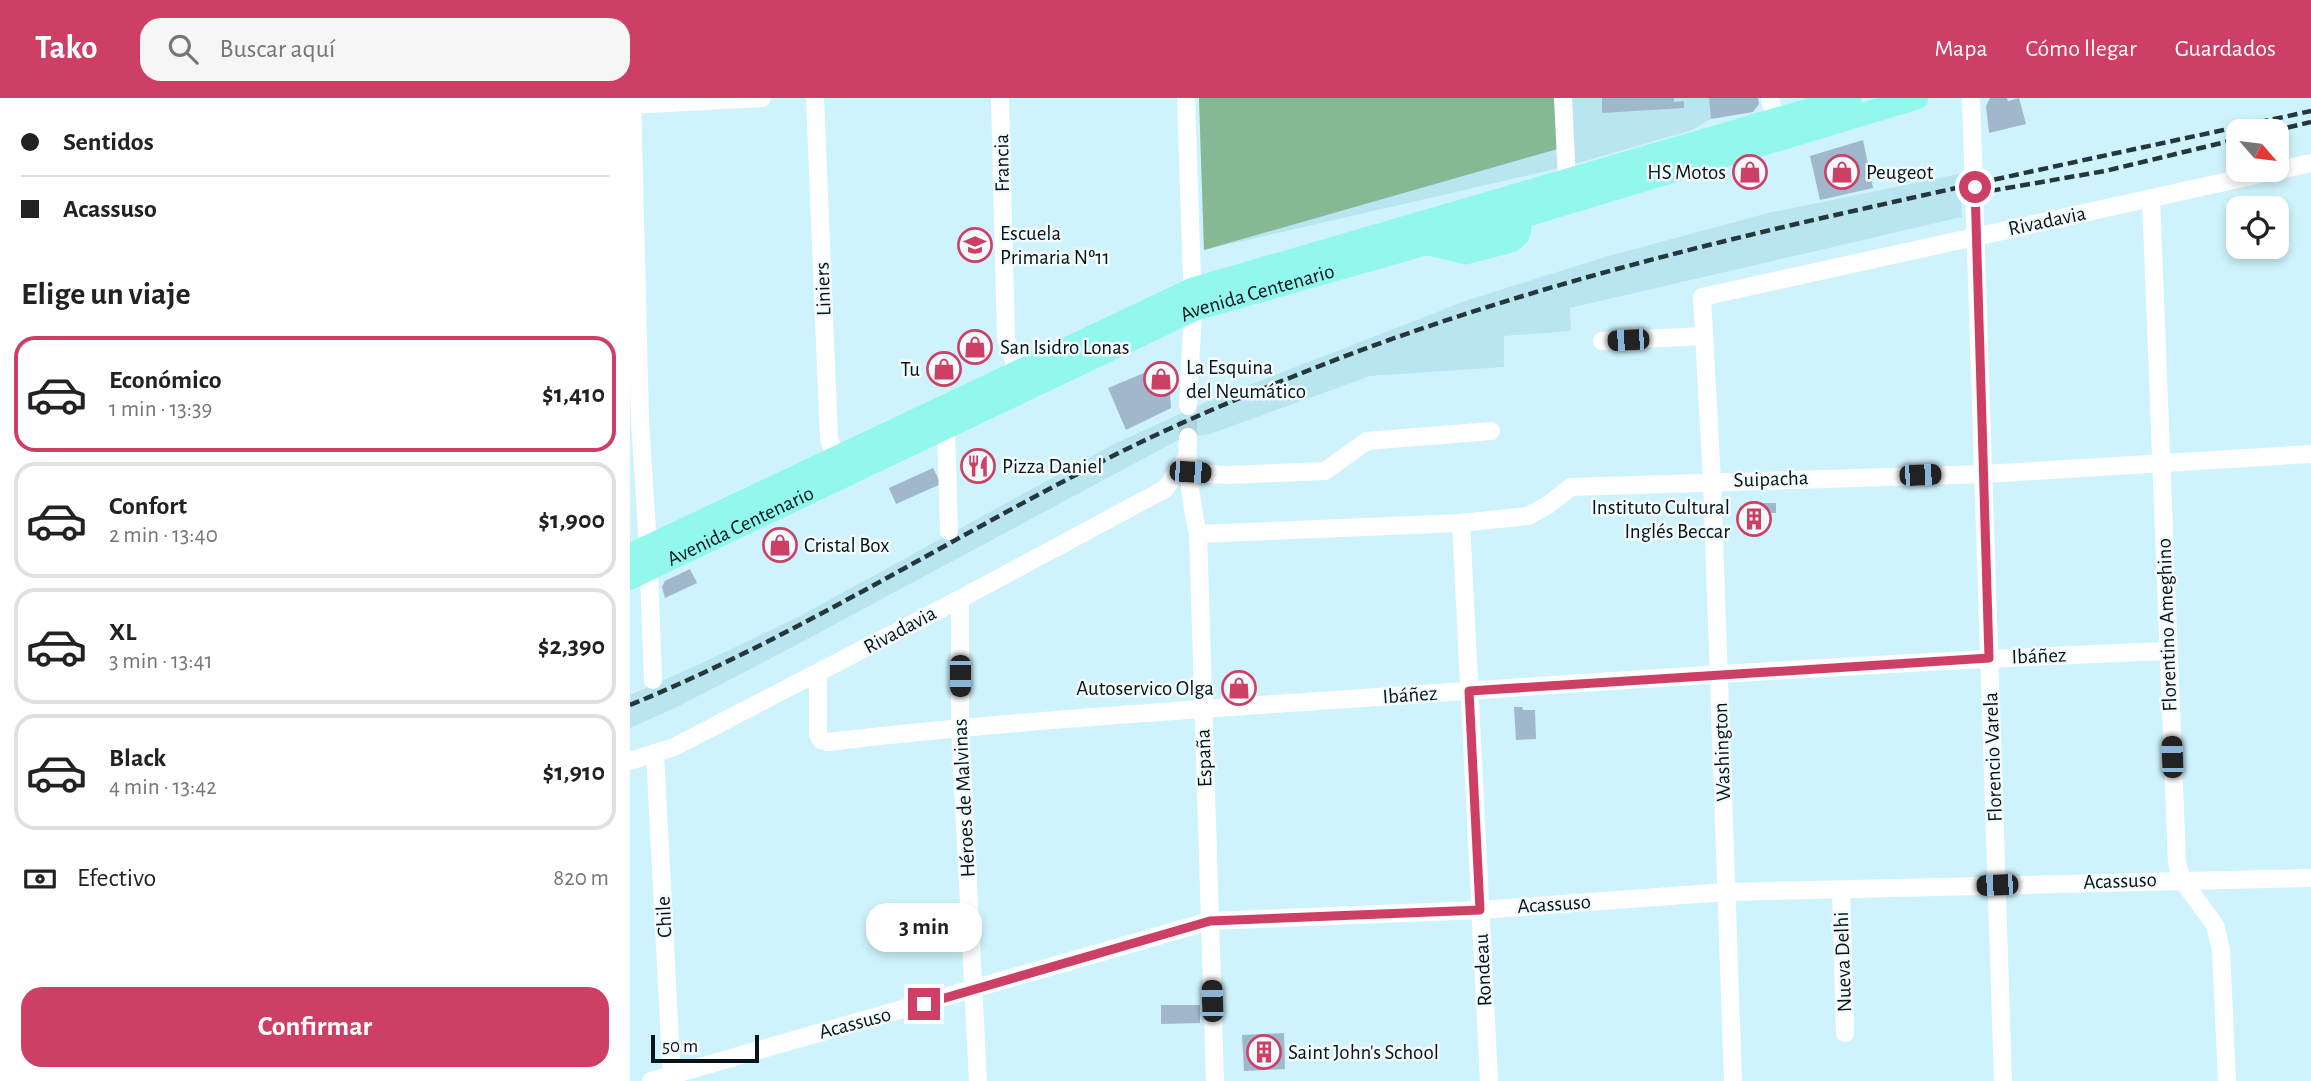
<!DOCTYPE html>
<html lang="es">
<meta charset="utf-8">
<style>
body{margin:0;font-family:"Alegreya Sans",sans-serif;background:#f6f6f6;color:#222;height:100vh;display:flex;flex-direction:column;font-size:26px;white-space:nowrap}
*{box-sizing:border-box;margin:0}
p{font-size:23px;color:#767676}
.icon{flex:none;width:38px;height:38px;fill:none;stroke:currentColor;stroke-width:2;stroke-linecap:round;stroke-linejoin:round}
.map{position:relative;flex:1;overflow:hidden}
.drawer{display:flex;flex-direction:column;background:#fff;width:630px}
.drawer>*{flex:none}
.banner{display:grid;align-content:center;height:154px;padding:0 21px;background:#fff}
.needle{width:46px;rotate:118deg}
.tools{position:absolute;left:1596px;top:21px;display:grid;gap:14px}
.tools a{display:grid;place-items:center;width:63px;height:63px;border-radius:14px;background:#fff;box-shadow:0 4px 10px #0003;font-size:35px}
.scale{position:absolute;left:21px;bottom:18px;width:108px;box-sizing:border-box;padding-left:7px;border:4px solid #071417;border-top:0;font-size:19px;line-height:24px;white-space:nowrap;color:#071417;-webkit-text-stroke:5px #f3fafc;paint-order:stroke}
.end{position:absolute;width:32px;height:32px;margin:-16px;border:9px solid #cd3f65;background:#fff;box-shadow:0 0 0 4px #fff}
.from{border-radius:50%}
.bubble{position:absolute;height:49px;border-radius:21px;background:#fff;box-shadow:0 4px 10px #0003;font-size:23px;font-weight:700;line-height:49px;text-align:center}
.car{position:absolute;width:21px;height:42px;margin:-21px -10px;border-radius:9px;box-shadow:0 0 5px 2px #0007;background:linear-gradient(#222 24%,#8ab4d8 0 40%,#222 0 76%,#8ab4d8 0 86%,#222 0)}
.banner b{display:flex;align-items:center;gap:24px;height:66px;font-size:26px}
.banner b+b{border-top:2px solid #e0e0e0}
.banner i{width:18px;height:18px;background:#222}
ul{padding:0;list-style:none}
li{display:flex;align-items:center;gap:21px;height:116px;margin:0 14px 10px;padding:0 7px;border:4px solid #e0e0e0;border-radius:21px}
li div{flex:1}
li b{display:block;font-size:26px}
li em{font-style:normal;font-weight:700}
li.active{border-color:#cd3f65}
li>.icon{width:63px;height:63px;stroke-width:1.5}
h2{padding:0 21px;font-size:32px;line-height:84px}
.pay{display:flex;align-items:center;gap:18px;height:77px;padding:0 21px;font-size:26px}
.pay p{margin-inline-start:auto}
.primary-button{display:flex;gap:14px;margin-top:auto;padding:14px 21px}
.primary-button a{flex:1;height:80px;border-radius:21px;background:#cd3f65;color:#fff;font-size:28px;font-weight:700;line-height:80px;text-align:center}
header{display:flex;align-items:center;gap:42px;box-sizing:border-box;height:98px;padding:0 35px;background:#cd3f65;color:#fff}
header strong{font-size:33px}
nav{display:flex;gap:38px;margin-inline-start:auto;font-size:24px}
.search{width:490px;height:63px;background:#f6f6f6;display:flex;align-items:center;gap:18px;box-sizing:border-box;padding:0 24px;border-radius:21px;color:#767676;font-size:26px}
main{display:flex;flex:1;min-height:0}
.map>svg:first-child{display:block}
.built{fill:#b9e5f1}
.forest{fill:#86b896}
.building{fill:#a0b7cc}
.lines{fill:none;stroke-linecap:round;stroke-linejoin:round}
.minor-tunnel{stroke:#b1d2da;stroke-width:18;stroke-dasharray:18 9;stroke-linecap:butt}
.minor{stroke:#fff;stroke-width:18}
.major{stroke:#92f8ee;stroke-width:23}
.rail{stroke:#26373b;stroke-width:4.5;stroke-dasharray:10 5;stroke-linecap:butt}
.route{stroke:#cd3f65;stroke-width:9}
.labels{text-anchor:middle;dominant-baseline:central;stroke-width:5;stroke-linejoin:round;paint-order:stroke}
.street-label{font-size:21px;fill:#071417;stroke:#f3fafc}
.poi-label{font-size:21px;fill:#071417;stroke:#f3fafc;text-anchor:start}
</style>
<header>
<strong>Tako</strong>
<div class="search"><svg class="icon" aria-label="search" viewBox="0 0 24 24"><circle cx="10" cy="10" r="6"/><path d="M15 15l6 6"/></svg>Buscar aquí</div>
<nav><a>Mapa</a><a>Cómo llegar</a><a>Guardados</a></nav>
</header>
<main>
<section class="drawer">
<div class="banner">
<b><i class="from"></i>Sentidos</b>
<b><i></i>Acassuso</b>
</div>
<h2>Elige un viaje</h2>
<ul>
<li class="active"><svg class="icon" aria-label="car" viewBox="0 0 24 24"><path d="M5 17H2v-5l4-1 3-4h7l3 4 3 1v5h-3M9 17h6M6 11h13"/><circle cx="7" cy="17" r="2"/><circle cx="17" cy="17" r="2"/></svg><div><b>Económico</b><p>1 min · 13:39</p></div><em>$1,410</em></li>
<li><svg class="icon" aria-label="car" viewBox="0 0 24 24"><path d="M5 17H2v-5l4-1 3-4h7l3 4 3 1v5h-3M9 17h6M6 11h13"/><circle cx="7" cy="17" r="2"/><circle cx="17" cy="17" r="2"/></svg><div><b>Confort</b><p>2 min · 13:40</p></div><em>$1,900</em></li>
<li><svg class="icon" aria-label="car" viewBox="0 0 24 24"><path d="M5 17H2v-5l4-1 3-4h7l3 4 3 1v5h-3M9 17h6M6 11h13"/><circle cx="7" cy="17" r="2"/><circle cx="17" cy="17" r="2"/></svg><div><b>XL</b><p>3 min · 13:41</p></div><em>$2,390</em></li>
<li><svg class="icon" aria-label="car" viewBox="0 0 24 24"><path d="M5 17H2v-5l4-1 3-4h7l3 4 3 1v5h-3M9 17h6M6 11h13"/><circle cx="7" cy="17" r="2"/><circle cx="17" cy="17" r="2"/></svg><div><b>Black</b><p>4 min · 13:42</p></div><em>$1,910</em></li>
</ul>
<div class="pay"><svg class="icon" aria-label="cash" viewBox="0 0 24 24"><path d="M3 7h18v10H3z"/><circle cx="12" cy="12" r="2"/></svg>Efectivo<p>820 m</p></div>
<div class="primary-button"><a>Confirmar</a></div>
</section>
<div class="map">
<svg width="1681" height="983" viewBox="0 0 1681 983">
<rect width="100%" height="100%" fill="#cff3fc"/>
<g class="built">
<path d="M569,0h511l1,21 -19,11 -124,36 -364,84z"/>
<path d="M1329,76l3,43 -392,91 1,23 -67,5v31l-134,9 -160,58 -28,4 -397,213 -110,57 -45,20v-33l70,-31 100,-48 314,-172 94,-43 260,-101 137,-43 163,-44z"/>
</g>
<path class="forest" d="M569,0h360l2,50 -357,102z"/>
<g class="building">
<path d="M972,0h72v4l10,-1v7l-82,5z"/>
<path d="M1079,0h49l1,6 -6,8 -42,7z"/>
<path d="M1360,0h17l1,3 11,-3 7,26 -37,9 -3,-27z"/>
<path d="M1233,42l10,48 -53,12 -10,-44z"/>
<path d="M538,265l3,45 -45,22 -18,-42z"/>
<path d="M349,350l10,27 -19,7 -2,-24 4,-7z"/>
<path d="M303,370l8,16 -45,20 -7,-16z"/>
<path d="M1130,405h16v10h-6v14h-10v-2h-21v-15h21z"/>
<path d="M60,471l7,14 -32,15 -3,-11 3,-6z"/>
<rect x="596" y="579" width="27" height="21"/>
<path d="M884,609h8l1,3h12l1,29 -20,1z"/>
<path d="M531,907h39v18l-39,1z"/>
<path d="M654,935l1,36 -41,2 -2,-36z"/>
</g>
<g class="lines">
<path class="minor-tunnel" d="M558,339v-31"/>
<g class="minor">
<path d="M2,0l8,323 8,125 5,134"/>
<path d="M185,0l14,341 10,29"/>
<path d="M370,0l6,241 16,43"/>
<path d="M556,0l7,212 -5,96"/>
<path d="M933,0l4,82"/>
<path d="M1140,0l7,32"/>
<path d="M1341,0l32,983"/>
<path d="M0,7l132,-7"/>
<path d="M1521,100l26,665 5,17 33,45 6,25 6,131"/>
<path d="M972,243l102,-5"/>
<path d="M316,330l3,103"/>
<path d="M558,339c-2,32 3,65 10,97l17,547"/>
<path d="M560,375l37,2 98,-4 42,-30 124,-10"/>
<path d="M831,425l28,558"/>
<path d="M568,436l263,-11 67,-7 20,-11 23,-18 414,-13 326,-20"/>
<path d="M330,501v128l18,354"/>
<path d="M188,576v60l3,6 7,2c188,-22 376,-33 565,-46 258,-18 516,-35 775,-45"/>
<path d="M25,655l17,328"/>
<path d="M0,663l44,-14 286,-148 205,-110 21,-30"/>
<path d="M1211,792l4,143"/>
<path d="M21,983l559,-160 270,-11 246,-18 585,-14"/>
<path d="M1103,983l-21,-600 -10,-184 609,-134"/>
</g>
<g class="major">
<path d="M799,146l37,9 45,-12 7,-6 2,-6 -6,-25"/>
<path d="M0,457l563,-266 657,-191"/>
<path id="s1" d="M0,480l563,-268 324,-92 400,-120"/>
</g>
<g class="rail">
<path d="M1643,33l38,-9"/>
<path d="M1331,98l144,-25 133,-32"/>
<path d="M0,607c176,-72 335,-177 505,-260 51,-25 104,-47 157,-68 187,-76 381,-126 579,-170 146,-33 293,-64 440,-96"/>
</g>
</g>
<g class="lines">
<path class="route" d="M294,906l286,-83 270,-11 -11,-219 520,-33 -14,-471"/>
</g>
<defs>
<g id="shop-ring" transform="scale(1.75)"><circle r="9.5" fill="#f3fafc" stroke="#cd3f65" stroke-width="1.5"/><path d="M-5-2.5h2.3a2.7 3.5 0 0 1 5.4 0H5L5.5 6h-11ZM-1.5-2.5h3a1.5 2.3 0 0 0-3 0Z" fill="#cd3f65"/></g>
<g id="school-ring" transform="scale(1.75)"><circle r="9.5" fill="#f3fafc" stroke="#cd3f65" stroke-width="1.5"/><path d="M0-5L7-2L0 1L-7-2ZM-4 1L0 2.5L4 1V4Q0 6-4 4Z" fill="#cd3f65"/></g>
<g id="restaurant-ring" transform="scale(1.75)"><circle r="9.5" fill="#f3fafc" stroke="#cd3f65" stroke-width="1.5"/><path d="M-5-6h1v4h1v-4h1v4h1v-4h1v5L-1.5 .5V6h-2V.5L-5-1ZM5-6V6H3V1.5H1.5Q1.5-4 5-6Z" fill="#cd3f65"/></g>
<g id="building-ring" transform="scale(1.75)"><circle r="9.5" fill="#f3fafc" stroke="#cd3f65" stroke-width="1.5"/><path d="M-4-6H4V6H1V3H-1V6H-4ZM-2.5-4.3h1.7v1.8h-1.7ZM.8-4.3h1.7v1.8H.8ZM-2.5-1h1.7V.8h-1.7ZM.8-1h1.7V.8H.8Z" fill="#cd3f65"/></g>
</defs>
<g fill-rule="evenodd">
<use href="#shop-ring" x="1120" y="74"/>
<use href="#shop-ring" x="1212" y="74"/>
<use href="#school-ring" x="345" y="147"/>
<use href="#shop-ring" x="345" y="249"/>
<use href="#shop-ring" x="314" y="271"/>
<use href="#shop-ring" x="531" y="281"/>
<use href="#restaurant-ring" x="348" y="368"/>
<use href="#building-ring" x="1124" y="421"/>
<use href="#shop-ring" x="150" y="447"/>
<use href="#shop-ring" x="609" y="590"/>
<use href="#building-ring" x="634" y="954"/>
</g>
<g class="labels">
<g class="street-label">
<text transform="translate(372 65) rotate(-91)">Francia</text>
<text transform="translate(1417 123) rotate(-12)">Rivadavia</text>
<text transform="translate(193 191) rotate(-92)">Liniers</text>
<text stroke="none"><textPath href="#s1" startOffset="690">Avenida Centenario</textPath></text>
<text transform="translate(1141 381) rotate(-2)">Suipacha</text>
<text stroke="none"><textPath href="#s1" startOffset="122">Avenida Centenario</textPath></text>
<text transform="translate(1537 527) rotate(-92)">Florentino Ameghino</text>
<text transform="translate(270 532) rotate(-28)">Rivadavia</text>
<text transform="translate(1409 558) rotate(-2)">Ibáñez</text>
<text transform="translate(780 597) rotate(-4)">Ibáñez</text>
<text transform="translate(1092 654) rotate(-92)">Washington</text>
<text transform="translate(1363 659) rotate(-92)">Florencio Varela</text>
<text transform="translate(574 660) rotate(-92)">España</text>
<text transform="translate(334 700) rotate(-93)">Héroes de Malvinas</text>
<text transform="translate(1490 783) rotate(-2)">Acassuso</text>
<text transform="translate(924 806) rotate(-4)">Acassuso</text>
<text transform="translate(34 819) rotate(-93)">Chile</text>
<text transform="translate(1213 864) rotate(-92)">Nueva Delhi</text>
<text transform="translate(853 872) rotate(-93)">Rondeau</text>
<text transform="translate(225 925) rotate(-15)">Acassuso</text>
</g>
<g class="poi-label">
<text x="1096" y="74" text-anchor="end">HS Motos</text>
<text x="1236" y="74">Peugeot</text>
<text x="370" y="135">Escuela<tspan x="370" dy="24">Primaria Nº11</tspan></text>
<text x="370" y="249">San Isidro Lonas</text>
<text x="556" y="269">La Esquina<tspan x="556" dy="24">del Neumático</tspan></text>
<text x="290" y="271" text-anchor="end">Tu</text>
<text x="372" y="368">Pizza Daniel</text>
<text x="1100" y="409" text-anchor="end">Instituto Cultural<tspan x="1100" dy="24">Inglés Beccar</tspan></text>
<text x="174" y="447">Cristal Box</text>
<text x="584" y="590" text-anchor="end">Autoservico Olga</text>
<text x="658" y="954">Saint John's School</text>
</g>
</g>
</svg>
<div class="tools">
<a><svg class="needle" viewBox="-14 -14 28 28"><path d="M0-13l5 13h-10z" fill="#e53935"/><path d="M0 13l5-13h-10z" fill="#767676"/></svg></a>
<a><svg class="icon" aria-label="locate" viewBox="0 0 24 24"><circle cx="12" cy="12" r="6"/><path d="M12 2v4M12 18v4M2 12h4M18 12h4"/></svg></a>
</div>
<div class="scale">50 m</div>
<i class="end from" style="left:1345px;top:89px"></i>
<i class="end" style="left:294px;top:906px"></i>
<div class="bubble" style="left:236px;top:805px;width:116px">3 min</div>
<i class="car" style="left:998px;top:242px;rotate:267deg"></i>
<i class="car" style="left:560px;top:374px;rotate:94deg"></i>
<i class="car" style="left:1290px;top:377px;rotate:88deg"></i>
<i class="car" style="left:330px;top:578px;rotate:180deg"></i>
<i class="car" style="left:1542px;top:659px;rotate:358deg"></i>
<i class="car" style="left:1367px;top:787px;rotate:268deg"></i>
<i class="car" style="left:582px;top:903px;rotate:358deg"></i>
</div>
</main>
